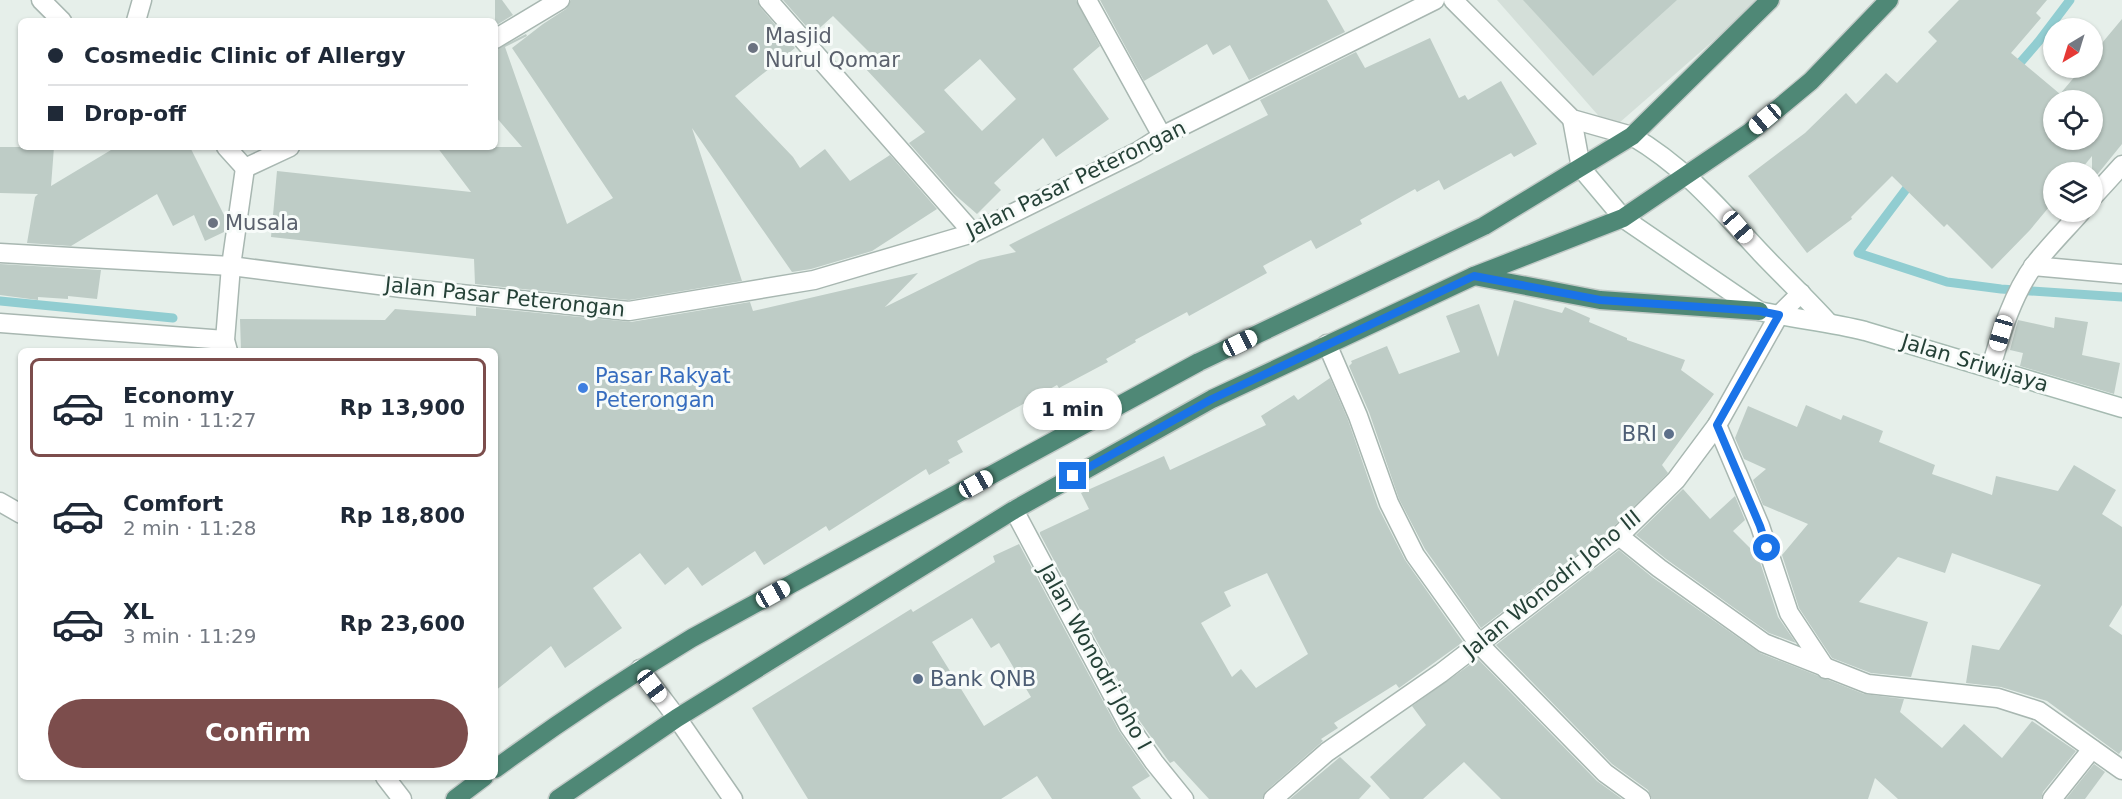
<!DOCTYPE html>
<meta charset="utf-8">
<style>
body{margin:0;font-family:"DejaVu Sans",sans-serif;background:#f6f6f7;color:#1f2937;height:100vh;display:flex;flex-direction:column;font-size:22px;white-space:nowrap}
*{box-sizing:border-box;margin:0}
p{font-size:20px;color:#747a83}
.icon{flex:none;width:33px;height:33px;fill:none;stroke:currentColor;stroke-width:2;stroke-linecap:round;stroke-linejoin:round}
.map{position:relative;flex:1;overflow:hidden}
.details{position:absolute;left:18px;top:348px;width:480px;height:432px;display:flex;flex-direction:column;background:#fff;border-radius:9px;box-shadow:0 2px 4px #0004}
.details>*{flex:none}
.guide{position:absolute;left:18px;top:18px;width:480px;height:132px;border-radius:9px;box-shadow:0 2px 4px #0004;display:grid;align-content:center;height:132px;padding:0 30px;background:#fff}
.needle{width:39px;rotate:218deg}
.controls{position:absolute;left:2043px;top:18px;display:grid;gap:12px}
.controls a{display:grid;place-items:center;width:60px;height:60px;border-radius:50%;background:#fff;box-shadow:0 2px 4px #0004;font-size:30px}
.end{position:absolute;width:27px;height:27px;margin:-14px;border:8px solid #1a73e8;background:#fff;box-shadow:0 0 0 3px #fff}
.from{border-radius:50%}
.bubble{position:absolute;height:42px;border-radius:21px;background:#fff;box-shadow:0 2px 4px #0004;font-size:20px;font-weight:800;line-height:42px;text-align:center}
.car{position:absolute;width:18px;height:36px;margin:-18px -9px;border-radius:8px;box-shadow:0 0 4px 2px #0007;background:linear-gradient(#fff 24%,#345 0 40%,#fff 0 76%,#345 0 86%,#fff 0)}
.guide b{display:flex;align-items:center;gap:21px;height:57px;font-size:22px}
.guide b+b{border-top:2px solid #e0e1e3}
.guide i{width:15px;height:15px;background:#1f2937}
ul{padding:10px 0 0;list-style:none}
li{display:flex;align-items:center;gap:18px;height:99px;margin:0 12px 9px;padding:0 18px;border:3px solid transparent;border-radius:9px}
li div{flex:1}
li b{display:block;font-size:22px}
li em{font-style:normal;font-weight:800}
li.active{border-color:#7c4d4c}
li>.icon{width:54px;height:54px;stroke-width:1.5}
.cta{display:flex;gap:12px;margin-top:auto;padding:12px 30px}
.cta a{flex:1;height:69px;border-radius:36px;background:#7c4d4c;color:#fff;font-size:24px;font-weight:800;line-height:69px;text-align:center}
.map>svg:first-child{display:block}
.built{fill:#d4dfd9}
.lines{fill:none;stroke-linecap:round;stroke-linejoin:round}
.stream{stroke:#91cdd1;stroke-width:9}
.building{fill:#beccc6;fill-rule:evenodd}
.minor-casing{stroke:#a8b7b1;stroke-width:21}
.tertiary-casing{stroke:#a8b7b1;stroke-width:21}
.secondary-casing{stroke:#a5bab1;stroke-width:21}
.trunk-casing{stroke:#c2cac7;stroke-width:21}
.minor{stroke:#fff;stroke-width:18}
.tertiary{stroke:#fff;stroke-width:18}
.secondary{stroke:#fff;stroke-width:18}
.trunk{stroke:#4f8876;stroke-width:18}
.route{stroke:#1a73e8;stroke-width:8}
.worship-dot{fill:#6b7280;stroke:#f7fbf9;stroke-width:2}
.shop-dot{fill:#3f7fe0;stroke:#f7fbf9;stroke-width:2}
.service-dot{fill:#5c6f8a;stroke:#f7fbf9;stroke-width:2}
.labels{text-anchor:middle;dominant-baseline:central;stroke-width:6;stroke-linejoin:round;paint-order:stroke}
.worship-label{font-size:21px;fill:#5b616d;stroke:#f7fbf9;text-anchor:start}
.street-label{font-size:21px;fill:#254137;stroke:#f7fbf9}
.shop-label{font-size:21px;fill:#366cbe;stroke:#f7fbf9;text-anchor:start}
.service-label{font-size:21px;fill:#4e5e75;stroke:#f7fbf9;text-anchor:end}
</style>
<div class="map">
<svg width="2122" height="799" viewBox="0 0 2122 799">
<rect width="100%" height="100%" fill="#e6efea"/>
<path class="built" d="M1497,0h263l-149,130z"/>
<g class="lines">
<g class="stream">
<path d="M2013,71l26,-30 31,-41"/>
<path d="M1913,180l-55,73 89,29 54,7 121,8"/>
<path d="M0,301l173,17"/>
</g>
</g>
<g class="building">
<path d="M495,0h7l11,15 -18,11z"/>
<path d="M571,0h186l3,7 35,41 -60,48 58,61 7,11 25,-19 25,32 40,-26 47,54 -65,42 -61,18 -19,3 -100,-144 50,153 -113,19 -154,-16 -1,-25 -203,-22 6,-66 194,21 -34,-45h85l-27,-31v-66l31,-16 1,2 -22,11 62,177 46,-26 -101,-150 31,-24 23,-15z"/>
<path d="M783,0h293l24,46 -27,23 36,50 -53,38 -13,-19 -49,45 7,7 -24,24 -23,-20 -45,-51 16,-11 -61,-65 9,-11 -40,-40 -20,18zM980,59l36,40 -34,32 -38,-41z"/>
<path d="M1100,0h227l18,32 -96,48 -19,-35 -17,10 -6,-11 -63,37z"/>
<path d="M1523,0h154l-84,76z"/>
<path d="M1959,0h88l-11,13 5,5 -30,35 49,41 22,-26h10v-13l30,-36v125l-30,37v-25l-13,16h-25v29l-24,29 -38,39 -45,-45 -3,3 -52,-51 -41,41 1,2 -45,34 -59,-77 57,-43 41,-40 10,11 30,-31 11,10 40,-42 -9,-9zM2054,100h38v40h-38z"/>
<path d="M1430,38l29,60 6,-3 3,5 33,-19 36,63 -23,13 -3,-4 -67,37 -5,-10 -22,12 -2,-3 -55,31 2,4 -46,25 -5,-9 -48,26 4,7 -78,43 -2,-4 -52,28 1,2 -30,17 2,3 -49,26 -2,-3 -100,56 6,11 -15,8 2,3 -21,12 -3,-6 -97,62 -3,-5 -62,39 -9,-14 -53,35 -14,-19 -23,18 -25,-32 -47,35 29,40 -57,40 -14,-22 -56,45v-340h-254l-1,-32 145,1 10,-11 81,7v-9l155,15 119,-20 3,9 165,-38 -33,34 95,-47 36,-8 -7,-7 259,-130 -8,-15 96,-48 9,16z"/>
<path d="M0,147h54l-3,39 65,-39h74l36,72 -2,13 -19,9 -11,-26 -21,11 -16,-32 -86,52 -44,-3 8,-46 3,-3 -38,-1z"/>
<path d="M0,264l101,6 -4,29 -29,-3v3l-30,-2v3l-38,-5z"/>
<path d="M1514,300l48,13 3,-6 25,11 -1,4 38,16v2l58,20 -4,10 33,24 -52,71 6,8 -56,55 -131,100 -56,-79 -26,-50 -30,-87 -20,-46 3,-3 -1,-2 36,-15 12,28 61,-22 -14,-36 33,-12 19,53z"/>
<path d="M2055,317l33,5 -6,33 38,8 -6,31 -94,-28 3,-13 -13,-3 8,-30 36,8z"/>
<path d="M1330,378l18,42 30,87 27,53 58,82 -64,46 -3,-4 -62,39 4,5 -17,11 2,2 -57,50 -4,8h-53l-35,-38 -4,2 -31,-43 -99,-186v-2l49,-23 -8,-16 83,-37 6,14 96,-45 -5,-9 33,-21 4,5zM1267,573l41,81 -52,34 -15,-19 -9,8 -31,-54 30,-17 -7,-14z"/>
<path d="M1806,405l35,15 2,-5 40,16 -4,11 56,23 -3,9 60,21 4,-19 62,15 16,-26 42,25 -14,24 20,13v78l-13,21 13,9v115l-3,4 -72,-53 -46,-14 -35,-4 6,-38 27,5 42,-65 -89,-32 -7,20 -47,-16 -39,45 69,20 -17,55 -40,-4 -39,-15 -33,-50 -17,-53 26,-31 -45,-19 -10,-25 13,-11 -22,-10 -9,-21 13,-32 49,21z"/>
<path d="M1683,489l27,30 25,-23 10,24 -12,11 25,25 20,61 18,26 -27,-10 -103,-74 -30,-24z"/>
<path d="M1019,544l100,187 31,45 -18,11 9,12h-89l-15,-23 -36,23h-193l-56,-91 159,-99 2,3 82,-50 -2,-6zM972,618l19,30 8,-5 32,54 -47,29 -52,-84z"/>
<path d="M1619,550l33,27 108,76 104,41 40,5 -4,13 42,36 22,-24 38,34 30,-37 44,30 -33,41 -2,7h-143l-23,-21 -7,21h-216l-4,-9 -36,-26 -116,-119z"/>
<path d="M1478,659l119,122 25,18h-121l-37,-37 -41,37h-33l-20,-22 56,-52 -14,-19z"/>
<path d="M1340,757l31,29 -12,13h-69z"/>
<path d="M2094,764l11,8 -20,27h-19z"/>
</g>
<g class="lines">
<g class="minor-casing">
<g id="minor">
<path d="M41,0l21,21"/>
<path d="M768,0l205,233"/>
<path d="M1087,0l75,136"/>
<path d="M1453,0l119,119 60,17"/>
<path d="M136,21l6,-21"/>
<path d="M495,39l65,-39"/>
<path d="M1572,119l9,49"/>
<path d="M226,147l19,21"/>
<path d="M245,168l45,-21"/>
<path d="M2092,198l30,-33"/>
<path d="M0,253l231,13 171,22 227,23 185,-31 159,-47 164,-81 25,-16 273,-136"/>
<path d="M2033,266l89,8"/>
<path d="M0,323l225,17"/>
<path d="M1327,344l31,72 31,87 26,52 63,88 127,130 36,26"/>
<path d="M228,351l-3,-11 6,-74 14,-98"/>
<path d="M1991,367c10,-34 22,-74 44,-103 14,-18 31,-35 46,-52"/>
<path d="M1717,425l43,101 29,87 37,56"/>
<path d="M0,502l21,12"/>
<path d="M1014,510l115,216 25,36 30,37"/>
<path d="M1619,536l40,32 105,75 104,41 130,14 41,13 83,59"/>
<path d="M385,777l17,22"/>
<path d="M1273,799l54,-47 114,-79 178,-137 57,-56 41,-55 62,-110 22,-22"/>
<path d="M2052,799l40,-50"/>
</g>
</g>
<g class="tertiary-casing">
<path id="tertiary" d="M640,669l37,49 56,81"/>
</g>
<g class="secondary-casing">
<g id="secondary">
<path d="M1632,136c54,32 87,72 129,117 22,23 45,45 67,69"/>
<path d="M1581,168l42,50 136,93c35,8 71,11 106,20l257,77"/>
</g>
</g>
<g class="trunk-casing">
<g id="trunk">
<path d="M1474,276l126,24 159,11"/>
<path d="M495,769c64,-47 129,-90 197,-131l507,-276 285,-136 148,-90 138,-136"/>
<path d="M455,799l29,-22"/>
<path d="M558,799l119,-81 337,-208 198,-111 262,-123 149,-58 127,-86 61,-51 78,-81"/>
</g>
</g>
<use href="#minor" class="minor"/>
<use href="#tertiary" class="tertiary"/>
<use href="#secondary" class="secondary"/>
<use href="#trunk" class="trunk"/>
</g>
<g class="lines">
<path class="route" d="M1073,476l139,-77 262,-123 126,24 159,11 20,4 -62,110 43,101 7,22"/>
</g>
<g class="worship-dot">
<circle cx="753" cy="48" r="6"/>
<circle cx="213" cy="223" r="6"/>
</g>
<circle class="shop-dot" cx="583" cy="388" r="6"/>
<g class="service-dot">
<circle cx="1669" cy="434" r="6"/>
<circle cx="918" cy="679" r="6"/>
</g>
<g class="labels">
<g class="worship-label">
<text x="765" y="36">Masjid<tspan x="765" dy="24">Nurul Qomar</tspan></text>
<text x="225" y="223">Musala</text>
</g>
<g class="street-label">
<text transform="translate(1076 179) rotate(-26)">Jalan Pasar Peterongan</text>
<text transform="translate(505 297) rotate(6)">Jalan Pasar Peterongan</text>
<text transform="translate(1975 363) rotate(17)">Jalan Sriwijaya</text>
<text transform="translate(1552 584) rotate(-39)">Jalan Wonodri Joho III</text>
<text transform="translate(1095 657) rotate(61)">Jalan Wonodri Joho I</text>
</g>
<g class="shop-label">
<text x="595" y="376">Pasar Rakyat<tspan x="595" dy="24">Peterongan</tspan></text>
</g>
<g class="service-label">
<text x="1657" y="434">BRI</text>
<text x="930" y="679" text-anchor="start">Bank QNB</text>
</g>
</g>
</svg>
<div class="controls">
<a><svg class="needle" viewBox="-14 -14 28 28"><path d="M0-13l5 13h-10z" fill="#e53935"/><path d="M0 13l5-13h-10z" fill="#747a83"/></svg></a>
<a><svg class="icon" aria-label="locate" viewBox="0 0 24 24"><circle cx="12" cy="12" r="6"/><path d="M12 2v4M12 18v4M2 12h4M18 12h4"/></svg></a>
<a><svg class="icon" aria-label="layers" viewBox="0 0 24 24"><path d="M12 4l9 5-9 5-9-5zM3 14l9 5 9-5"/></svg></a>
</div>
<i class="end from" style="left:1767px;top:548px"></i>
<i class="end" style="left:1073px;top:476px"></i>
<div class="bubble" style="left:1023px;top:388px;width:99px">1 min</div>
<i class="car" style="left:1765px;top:119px;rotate:230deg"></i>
<i class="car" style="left:1738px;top:227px;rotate:139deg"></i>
<i class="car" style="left:2001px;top:333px;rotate:196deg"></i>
<i class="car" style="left:1240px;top:343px;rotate:64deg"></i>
<i class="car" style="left:976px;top:484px;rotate:61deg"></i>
<i class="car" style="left:773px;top:594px;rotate:61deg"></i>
<i class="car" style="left:652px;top:686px;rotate:143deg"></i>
<div class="guide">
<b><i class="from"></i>Cosmedic Clinic of Allergy</b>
<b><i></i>Drop-off</b>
</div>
<section class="details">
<ul>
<li class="active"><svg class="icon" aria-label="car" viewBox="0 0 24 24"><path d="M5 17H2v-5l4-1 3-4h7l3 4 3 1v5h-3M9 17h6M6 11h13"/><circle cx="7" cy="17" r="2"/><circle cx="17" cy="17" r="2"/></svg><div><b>Economy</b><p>1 min · 11:27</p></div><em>Rp 13,900</em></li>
<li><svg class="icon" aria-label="car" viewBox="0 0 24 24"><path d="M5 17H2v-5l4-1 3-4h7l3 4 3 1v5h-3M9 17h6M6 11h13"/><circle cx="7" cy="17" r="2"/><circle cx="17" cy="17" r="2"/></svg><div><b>Comfort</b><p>2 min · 11:28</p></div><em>Rp 18,800</em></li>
<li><svg class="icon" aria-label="car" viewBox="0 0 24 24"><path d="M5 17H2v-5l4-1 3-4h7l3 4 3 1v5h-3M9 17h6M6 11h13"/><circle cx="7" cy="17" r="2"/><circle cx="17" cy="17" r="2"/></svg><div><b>XL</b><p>3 min · 11:29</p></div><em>Rp 23,600</em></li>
</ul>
<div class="cta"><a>Confirm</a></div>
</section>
</div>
